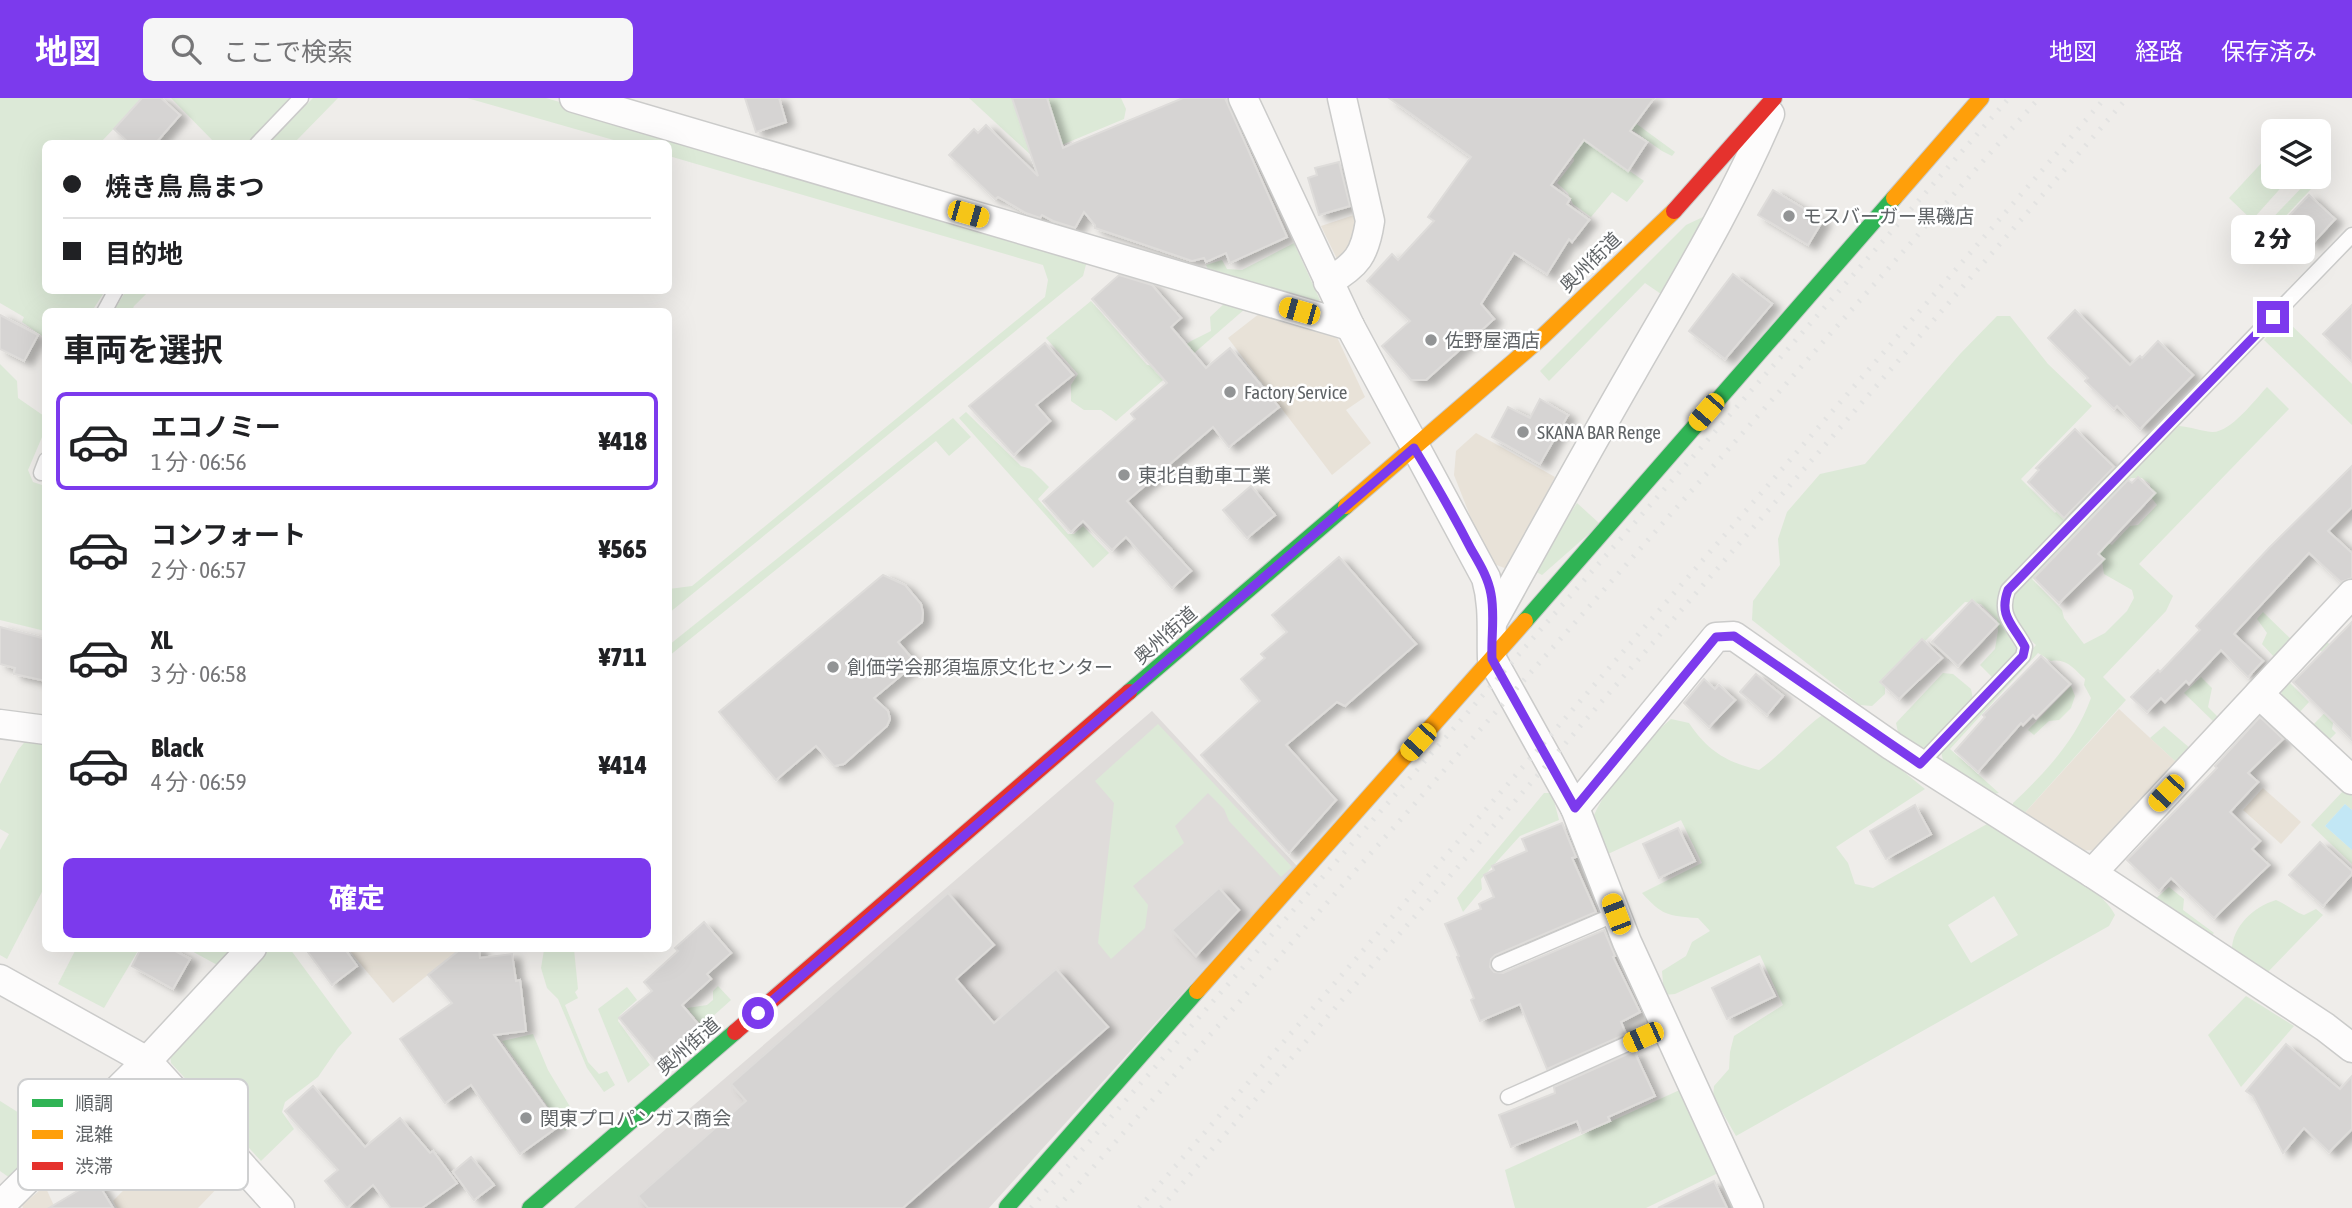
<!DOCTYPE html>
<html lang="ja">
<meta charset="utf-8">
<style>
body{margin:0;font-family:"Asap Condensed","Noto Sans JP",sans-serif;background:#f6f6f6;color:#202124;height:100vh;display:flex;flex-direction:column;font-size:26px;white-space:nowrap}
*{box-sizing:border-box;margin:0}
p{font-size:23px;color:#757577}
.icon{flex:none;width:38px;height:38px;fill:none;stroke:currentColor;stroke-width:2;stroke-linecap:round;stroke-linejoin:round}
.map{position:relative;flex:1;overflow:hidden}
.sheet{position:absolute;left:42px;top:210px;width:630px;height:644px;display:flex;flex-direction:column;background:#fff;border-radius:10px;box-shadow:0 7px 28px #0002}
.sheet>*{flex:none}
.top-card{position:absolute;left:42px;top:42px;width:630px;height:154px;border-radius:10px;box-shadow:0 7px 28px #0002;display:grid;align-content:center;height:154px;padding:0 21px;background:#fff}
.fabs{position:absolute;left:2261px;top:21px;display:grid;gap:14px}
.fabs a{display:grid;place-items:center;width:70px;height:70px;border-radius:10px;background:#fff;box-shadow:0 7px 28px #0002;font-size:35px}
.end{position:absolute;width:32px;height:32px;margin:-16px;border:9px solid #7c3aed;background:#fff;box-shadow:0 0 0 4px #fff}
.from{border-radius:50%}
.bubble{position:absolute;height:49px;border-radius:10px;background:#fff;box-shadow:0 7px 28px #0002;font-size:23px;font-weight:800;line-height:49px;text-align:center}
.car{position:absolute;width:21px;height:42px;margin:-21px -10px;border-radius:9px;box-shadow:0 0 5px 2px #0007;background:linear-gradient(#f5c518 24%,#345 0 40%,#f5c518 0 76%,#345 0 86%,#f5c518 0)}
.top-card b{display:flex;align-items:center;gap:24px;height:66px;font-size:26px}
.top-card b+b{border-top:2px solid #e0e0e0}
.top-card i{width:18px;height:18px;background:#202124}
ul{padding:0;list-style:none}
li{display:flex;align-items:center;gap:21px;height:98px;margin:0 14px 10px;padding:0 7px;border:4px solid transparent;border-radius:10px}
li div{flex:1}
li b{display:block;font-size:26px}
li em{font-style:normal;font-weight:800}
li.current{border-color:#7c3aed}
li>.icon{width:63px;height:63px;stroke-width:1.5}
h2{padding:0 21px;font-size:32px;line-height:84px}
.action{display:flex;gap:14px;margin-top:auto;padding:14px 21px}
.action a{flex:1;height:80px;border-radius:10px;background:#7c3aed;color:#fff;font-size:28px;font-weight:800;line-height:80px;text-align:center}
header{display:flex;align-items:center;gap:42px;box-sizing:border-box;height:98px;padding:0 35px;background:#7c3aed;color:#fff}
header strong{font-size:33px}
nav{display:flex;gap:38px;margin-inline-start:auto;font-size:24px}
.search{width:490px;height:63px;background:#f6f6f6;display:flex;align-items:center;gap:18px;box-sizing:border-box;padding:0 24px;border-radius:10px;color:#757577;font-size:26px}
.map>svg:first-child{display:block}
.industrial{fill:#dfdcda}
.green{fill:#dce9d7;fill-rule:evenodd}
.sand{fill:#e8e2d8}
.water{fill:#c2e7f5}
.building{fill:#d6d4d3;stroke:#dedcda;stroke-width:2;filter:url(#shadow)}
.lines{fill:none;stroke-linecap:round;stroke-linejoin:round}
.lane-casing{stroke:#cbcbca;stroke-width:17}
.street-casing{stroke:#cbcbca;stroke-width:31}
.fast-casing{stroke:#c9cac9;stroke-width:18}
.slow-casing{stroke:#c9cac9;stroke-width:18}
.jam-casing{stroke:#c9cac9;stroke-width:18}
.lane{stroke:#fdfcfc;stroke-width:14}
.street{stroke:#fdfcfc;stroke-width:28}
.fast{stroke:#30b455;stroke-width:16}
.slow{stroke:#ff9f0a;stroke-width:16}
.jam{stroke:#e5322d;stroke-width:16}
.rail{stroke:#e3e3e2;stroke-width:5;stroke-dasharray:2 9;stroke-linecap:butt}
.route{stroke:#7c3aed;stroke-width:9}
.poi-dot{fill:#929495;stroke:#fff;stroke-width:2.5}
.labels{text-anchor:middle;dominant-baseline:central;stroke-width:5;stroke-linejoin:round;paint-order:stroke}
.poi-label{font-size:19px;fill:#606467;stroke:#fff;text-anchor:start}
.street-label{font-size:19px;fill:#606467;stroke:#fff}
.key{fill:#fff;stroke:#cfd0d1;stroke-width:2}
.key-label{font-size:19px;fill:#606467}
</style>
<header>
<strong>地図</strong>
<div class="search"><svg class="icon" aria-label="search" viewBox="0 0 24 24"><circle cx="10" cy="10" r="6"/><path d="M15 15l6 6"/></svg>ここで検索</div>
<nav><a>地図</a><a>経路</a><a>保存済み</a></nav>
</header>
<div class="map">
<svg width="2352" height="1110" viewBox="0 0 2352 1110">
<defs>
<filter id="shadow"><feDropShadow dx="8" dy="4.5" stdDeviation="3.5" flood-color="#0004"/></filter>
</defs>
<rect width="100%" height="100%" fill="#efedea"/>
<path class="industrial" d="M1152,613l145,155 -308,342h-415z"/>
<g class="green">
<path d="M0,0h143l-43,45 -54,1v146l59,1 -13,20 -46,1 -1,26 -23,-16 2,-5 -24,-14z"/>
<path d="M171,0h123l-46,46 -33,-1z"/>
<path d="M313,0h25l-44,45h-25z"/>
<path d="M467,0h79l542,159 -5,19 -414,337v-24l23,-3 353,-289 3,-17 -5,-15 -374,-109 -1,-12 -44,-1z"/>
<path d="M969,0h152l5,11 -2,10 -91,38z"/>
<path d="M1572,0h29l74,54 -3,4 -10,-5 -62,-44 -6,-2 -19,28 69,48 -17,21 -15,-10 -21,25 -18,-13 -5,-11 -11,-10 17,-22 -2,-13 -21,-16z"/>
<path d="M2269,57l4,4v18h10l4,4 -35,39 -23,-22z"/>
<path d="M2305,86l6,5 -29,31 5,5 -14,15 -11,-11z"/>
<path d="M1703,119l3,3 -5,9 -40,65 -16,-11 -96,98 -9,-10 146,-146z"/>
<path d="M1294,145l26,57 -10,5 -100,-31 -4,-9 16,-5 5,9 15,1z"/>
<path d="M126,193h23l-15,15 -2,5 -19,1z"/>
<path d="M1091,203l56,64 10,1 34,-25 20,-10 -1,-14 15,-14 21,5 -130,113 -15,-11h-17l-13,-9v-16l7,-11 -32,-36z"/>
<path d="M1997,218h13l38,48 44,42 -71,73 34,34 51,-43 5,5 32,-14 36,-35c12,1 22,5 33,6 18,1 43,-32 55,-45l22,22 -150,155 34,32 -7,15 -63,66 23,23 -104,116 -9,-7v-6c32,-30 63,-63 78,-105l-7,-13 1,-6c-11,-10 -18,-21 -34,-18l-13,-8 -88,96 49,44 -11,2 -44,-31 -3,-12 95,-107c-16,-14 -25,-34 -34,-54 -10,18 9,40 17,56l-3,8 -24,22 -12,-12 15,-16 3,-18 -1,-11 -16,-16 -16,-2 -80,78v14l-13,12 -12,-1 -108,-85 1,-19 27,-36 -2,-26 9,-27 33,-38 45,-10 95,-110zM2131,380h11l8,6 1,13 6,8 -19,20 -8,1 -18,19 -9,-4 -16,-17zM2079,434l22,23 3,19 28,16 2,8 -7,13 -22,22 -21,11 -20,-26 -2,-8 -30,-31z"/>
<path d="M2284,220l68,66v41l-88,-85z"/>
<path d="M0,266l17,17 1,17 26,18 1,14 -17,40 5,12 12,4v145l-45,-11z"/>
<path d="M966,314l55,54 10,3 18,18 -11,12 30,35h6l9,-8 26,27 -16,15 -134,-150z"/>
<path d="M953,320l18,19 -22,19 -13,-15 -267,215v-11z"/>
<path d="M1577,405l23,21 -58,51 -9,-5z"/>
<path d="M2263,514l29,28 -17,18 -13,-14 5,-11 -10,-14z"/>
<path d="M2326,543l26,25v37l-19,20 -1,6 4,4 -7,7 -16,-15 38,-39 -2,-9 -31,-29z"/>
<path d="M1943,575l10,1 18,15 2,10 -47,49 -11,-2 -17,-14 -2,-9z"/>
<path d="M2201,579l11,11 -4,19 13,13 -5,4 -32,-31z"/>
<path d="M2287,582l22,22 -11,12 -16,-16 -1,-12z"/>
<path d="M2071,588l4,10 -4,12 -12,12 -10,1 -15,14 -6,-5z"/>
<path d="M1821,618l19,4 85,69 -89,58 12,16 7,21 18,4 114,-64c34,21 111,58 128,91l-6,11 -373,210 -23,-40 1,-10 15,-17 1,-17 4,-16 49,-31 -23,-50 -85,39 -11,1 -2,-24 24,-15 6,-14 18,-11 -12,-13c-31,-2 -36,-3 -56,-25l60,-30 -21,-43 -73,34 -14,-39c16,-34 48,-72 77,-96l18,4c19,28 37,39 70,47 23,-16 40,-38 62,-54zM1994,798l24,39 -47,28 -23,-38z"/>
<path d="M1158,626l134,143 -11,10 -52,-56 -5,-12 -16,-16 -33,33 9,17 -51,43 15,19 -3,23 -34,31 -13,-16 16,-140 -19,-22z"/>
<path d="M2164,628l27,23 -14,14 -27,-25z"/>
<path d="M28,640l17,3v145l-38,73 -7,-4v-105l9,-16 -9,-5v-45l18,-34z"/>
<path d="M2345,691l7,7v14l-7,-6 -20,22 27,24v14l-41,-39z"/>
<path d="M1544,695h8l7,27 -39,16 -39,43 1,10 -19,23 -6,-14z"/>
<path d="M2169,789l15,12 -1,11 31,23 -7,6 -54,-38z"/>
<path d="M2276,802c10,4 17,11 28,15l12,-6 7,6 -58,60 -33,-21c-2,-26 21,-47 44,-54z"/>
<path d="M549,850l25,1 4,40 -3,3 3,6 -13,7 23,57 11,12 8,-3 8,14 -11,7 -17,-24 -29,-69 -11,-11 -6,-20 3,-18z"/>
<path d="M76,851h63l-35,59 -46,-24z"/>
<path d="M188,851h50l-17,18z"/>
<path d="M269,851h21l62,84 -14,15 -20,29 -33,25 -3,10 12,17 -33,32 -90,-98 -2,-15z"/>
<path d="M718,888l13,14 -29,26 -15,-18 20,-3 6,-5v-9z"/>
<path d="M627,889l10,13 -17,15 -2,6 32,44 -22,18 -30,-74z"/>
<path d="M2246,898l48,30 -53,61 -33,-52z"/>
<path d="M533,936l15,36 27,45 -1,9 -9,7 -63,-90z"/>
<path d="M1684,990l36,77 -2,8 -72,35h-131l-10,-38z"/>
<path d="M0,1003l51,32 -41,45 -10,-7z"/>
</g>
<g class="sand">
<path d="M1360,115l-4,29 -18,19 -17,-35z"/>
<path d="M1264,212l71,23 30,64 -19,13 25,33 -39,32 -104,-137z"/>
<path d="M1476,335l79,44 -48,92 -13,-5 -18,-33 -22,-56 2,-24z"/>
<path d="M2119,611l58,54 -83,87 -18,1 -54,-35z"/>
<path d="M2263,690l38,34 -20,22 -38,-34z"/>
<path d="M348,851h112l-67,54z"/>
<path d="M181,1034l42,50 -25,26h-81l-4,-7z"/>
<path d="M45,1088l10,22h-32l-1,-3z"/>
</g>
<path class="water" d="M2345,706l7,6v40l-27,-24z"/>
<g class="building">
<path d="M142,0h19l19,17 -25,29h-25l-16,-15z"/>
<path d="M745,0h34l7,24 -30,10z"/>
<path d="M1012,0h35l16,50 120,-50h42l62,139 -57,26 -4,-10 -20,9 -2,-4 -12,3 -97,-33v-3l-11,-13 -9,16 -22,-7 -11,-6 -2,3 -14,-5 -28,-16 -3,2 -46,-44 25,-26 4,4 8,-8 52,51z"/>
<path d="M1389,0h265l-24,33 17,11 -19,29 -44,-31 -33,45 19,14 -3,5 22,16 -17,22 -3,-3 -22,35 -33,-21 -33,51 13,15 -68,61h-15l-29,-34 28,-25 -43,-40 25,-27 6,6 36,-39 -6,-4 43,-60z"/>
<path d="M1339,64l11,44 -31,9 -11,-37 9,-3 -2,-7z"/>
<path d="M1773,92l50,30 -15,25 -50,-30z"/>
<path d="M2309,97l26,24 -23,25 -27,-24z"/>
<path d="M1733,176l39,30 -47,55 -36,-28z"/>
<path d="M1119,177l33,10 29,33 -10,9 35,41 24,-20 49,59 -50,40 -16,-20 -86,74 64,70 -19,17 -46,-51 -14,13 -29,-29 -12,11 -28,-31 92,-82 -4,-5 36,-31 -75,-84z"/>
<path d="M2352,207v57l-29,-28z"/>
<path d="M2075,212l55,55 10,-9 2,2 16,-17 35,34 -53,54 -23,-23 -3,3 -29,-28 3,-3 -40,-40z"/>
<path d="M0,217l38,20 -14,26 -24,-12z"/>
<path d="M1045,245l28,32 -37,30 14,16 -36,34 -45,-49z"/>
<path d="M1540,301l28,16 -28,49 -48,-27 16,-30 22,11z"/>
<path d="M2075,331l39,38 -50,51 -36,-36 11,-12 -3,-2z"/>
<path d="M2352,368v41l-24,24 24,22v25l-11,4 -32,-29 -75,81 29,27 -15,16 -27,-27 -32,34 -3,-3 -21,21 -4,-4 -14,14 -16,-15 27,-27 2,2 40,-42 -4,-4 74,-79z"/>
<path d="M2138,379l17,16 -57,61 6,5 -45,44 -25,-25 94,-98 4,3z"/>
<path d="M1251,388l24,29 -28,23 -24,-28z"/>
<path d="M1339,459l77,87 -71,62 -8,-4 -51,43 50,55 -47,53 -88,-98 59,-54 -19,-22 24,-21 -4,-4 26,-22 -15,-17z"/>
<path d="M883,477l22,10 16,19 2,9 -1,9 -24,20 18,21 -42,35 14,13 2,8 -3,7 -43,38 -10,2 -18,-20 -40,34 -57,-68z"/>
<path d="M1972,502l26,24 -40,42 -26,-24z"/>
<path d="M2352,524v118l-59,-58z"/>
<path d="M0,529l46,12v42l-32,-7 1,-6 -15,-4z"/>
<path d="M1922,541l20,19 -43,41 -19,-17z"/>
<path d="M2041,558l29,28 -34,34 -3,-3 -10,10 -2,-2 -43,49 -23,-21 30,-34 -2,-2z"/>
<path d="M1756,576l27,22 -16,19 -27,-23z"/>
<path d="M1704,581l11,10 4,-4 16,15 -26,27 -25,-24z"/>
<path d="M2260,619l23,22 -35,34 10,9 -28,30 30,29 -8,8 17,16 -55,53 -43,-40 -12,13 -32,-31 90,-92 -2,-2z"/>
<path d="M1915,707l16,29 -45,25 -16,-28z"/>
<path d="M1562,725l14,34 -4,1 24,54 -101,43 -4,4 -1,8 4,5 9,1 101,-43 11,26 -2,1 27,55 -19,10 5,12 -79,35 -27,-65 -40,17 -9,-21 3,-2 -17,-41 2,-1 -14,-32 36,-15 -2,-5 15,-7 -10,-22 10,-5 -2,-4 35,-15 -5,-12z"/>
<path d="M1678,730l17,33 -36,17 -16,-34z"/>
<path d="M2320,744l32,29v3l-29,32 -34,-31z"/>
<path d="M1219,790l20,22 -43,46 -24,-26z"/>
<path d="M948,795l46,52 -38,34 38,44 62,-54 52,58 -205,181h-255l-10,-12 108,-95 -15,-17z"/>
<path d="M704,824l27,31 -24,21 4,5 -29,26 17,20 -44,36 -36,-43 33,-27 -8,-9 34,-31 -3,-3z"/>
<path d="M141,850h29l20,11 -17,30 -41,-23z"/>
<path d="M305,850h39l13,18 -25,19z"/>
<path d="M462,850h17l1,10 32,-4 4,27 4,-1 6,51 -32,4 65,91 -39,28 -49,-69 -26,18 -45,-64 52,-36 -24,-28z"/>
<path d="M1759,866l16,32 -48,23 -15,-31z"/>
<path d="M2286,946l54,45 12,-13v53l-23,23 -25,-24 -21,25 -30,-57 -7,-5z"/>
<path d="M1634,953l21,45 -47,21 2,4 -28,12 -5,-12 -66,26 -12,-32 56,-22 -1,-6z"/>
<path d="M313,988l52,61 35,-29 30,35 3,-2 24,32 -35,25h-31l-18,-23 -26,23 -22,-27 13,-11 -53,-59z"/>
<path d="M471,1059l23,28 -20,15 -21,-28z"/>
<path d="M96,1082l17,28h-64z"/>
<path d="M1714,1083l13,27h-69z"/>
</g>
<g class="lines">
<g class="lane-casing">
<g id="lane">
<path d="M257,46l44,-46"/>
<path d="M104,214l12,-22"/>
<path d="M41,375l5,-13"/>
<path d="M1920,666l103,-108 2,-9c-11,-22 -27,-30 -17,-57l344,-355"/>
<path d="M1499,866l117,-50"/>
<path d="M1508,999l157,-70"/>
</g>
</g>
<g class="street-casing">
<g id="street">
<path d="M574,0l776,228"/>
<path d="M1243,0l107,228 136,252c8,28 5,53 6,81l83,149 52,134 122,266"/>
<path d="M1328,184c29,-17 37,-27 42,-61l-28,-123"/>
<path d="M1493,523c46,-83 92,-167 140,-250 48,-84 99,-167 137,-257"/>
<path d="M2259,596l93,86"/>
<path d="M0,626l46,6"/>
<path d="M1575,710l141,-171 18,-1 158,110 200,127 233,154 27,21"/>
<path d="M2092,775l260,-279"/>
<path d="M0,881l147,82 133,147"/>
<path d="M0,1108l147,-145 105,-113"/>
</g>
</g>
<g class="fast-casing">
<g id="fast">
<path d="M1525,523l369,-423"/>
<path d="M1129,594l217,-186"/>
<path d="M1007,1109l190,-216"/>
<path d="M530,1110l205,-176"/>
</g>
</g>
<g class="slow-casing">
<g id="slow">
<path d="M1894,100l87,-100"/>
<path d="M1346,408l195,-168 133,-127"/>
<path d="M1197,893l328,-370"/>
</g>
</g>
<g class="jam-casing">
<g id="jam">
<path d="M1674,113l100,-113"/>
<path d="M735,934l394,-340"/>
</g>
</g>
<use href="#lane" class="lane"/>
<use href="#street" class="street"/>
<use href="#fast" class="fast"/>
<use href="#slow" class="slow"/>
<use href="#jam" class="jam"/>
<g class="rail">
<path d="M1031,1110l978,-1110"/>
<path d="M1057,1110l982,-1110"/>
<path d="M1139,1110l966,-1110"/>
<path d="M1161,1110l966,-1110"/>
</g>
</g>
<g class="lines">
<path class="route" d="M758,915l656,-565c20,33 39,66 57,101 8,14 17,28 20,45 4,21 0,43 1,65l83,149 141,-171 18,-1 186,128 103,-108 2,-9c-11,-22 -27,-30 -17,-57l265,-273"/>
</g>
<g class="poi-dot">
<circle cx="1789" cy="118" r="7"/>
<circle cx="1431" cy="242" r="7"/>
<circle cx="1230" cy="294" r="7"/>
<circle cx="1523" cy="334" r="7"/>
<circle cx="1124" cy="377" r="7"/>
<circle cx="833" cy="569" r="7"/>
<circle cx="526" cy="1020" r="7"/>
</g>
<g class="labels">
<g class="poi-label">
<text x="1803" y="118">モスバーガー黒磯店</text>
<text x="1445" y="242">佐野屋酒店</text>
<text x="1244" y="294">Factory Service</text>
<text x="1537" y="334">SKANA BAR Renge</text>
<text x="1138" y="377">東北自動車工業</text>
<text x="847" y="569">創価学会那須塩原文化センター</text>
<text x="540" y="1020">関東プロパンガス商会</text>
</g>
<g class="street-label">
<text transform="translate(1590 164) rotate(-44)">奥州街道</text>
<text transform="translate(1165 537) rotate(-41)">奥州街道</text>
<text transform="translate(688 948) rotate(-41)">奥州街道</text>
</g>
</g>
<rect x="18" y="981" width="230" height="111" rx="10" class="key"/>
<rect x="32" y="1001" width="31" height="8" fill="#30b455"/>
<rect x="32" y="1032" width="31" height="9" fill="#ff9f0a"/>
<rect x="32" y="1064" width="31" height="8" fill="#e5322d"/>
<g class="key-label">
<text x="75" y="1012">順調</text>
<text x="75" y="1043">混雑</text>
<text x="75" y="1075">渋滞</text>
</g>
</svg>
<div class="fabs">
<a><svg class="icon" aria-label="layers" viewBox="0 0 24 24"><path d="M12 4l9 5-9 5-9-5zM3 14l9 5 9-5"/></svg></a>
</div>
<i class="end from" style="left:758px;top:915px"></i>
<i class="end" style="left:2273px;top:219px"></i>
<div class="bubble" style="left:2231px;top:117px;width:84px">2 分</div>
<i class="car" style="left:968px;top:116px;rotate:106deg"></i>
<i class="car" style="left:1299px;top:213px;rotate:286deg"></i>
<i class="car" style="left:1706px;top:314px;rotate:221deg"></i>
<i class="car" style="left:1418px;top:644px;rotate:222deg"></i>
<i class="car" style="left:2166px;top:695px;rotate:223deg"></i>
<i class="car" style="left:1616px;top:816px;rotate:339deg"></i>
<i class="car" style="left:1643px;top:939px;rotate:246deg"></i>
<div class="top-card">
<b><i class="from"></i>焼き鳥 鳥まつ</b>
<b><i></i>目的地</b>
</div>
<section class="sheet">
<h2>車両を選択</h2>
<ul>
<li class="current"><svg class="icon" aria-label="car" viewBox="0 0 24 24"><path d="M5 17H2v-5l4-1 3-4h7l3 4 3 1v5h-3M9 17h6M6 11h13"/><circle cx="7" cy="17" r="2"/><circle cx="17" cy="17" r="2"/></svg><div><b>エコノミー</b><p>1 分 · 06:56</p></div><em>¥418</em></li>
<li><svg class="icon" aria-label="car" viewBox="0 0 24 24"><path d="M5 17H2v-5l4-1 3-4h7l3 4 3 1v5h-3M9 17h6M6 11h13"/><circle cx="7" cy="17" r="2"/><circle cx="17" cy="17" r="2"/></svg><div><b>コンフォート</b><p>2 分 · 06:57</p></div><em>¥565</em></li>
<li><svg class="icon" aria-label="car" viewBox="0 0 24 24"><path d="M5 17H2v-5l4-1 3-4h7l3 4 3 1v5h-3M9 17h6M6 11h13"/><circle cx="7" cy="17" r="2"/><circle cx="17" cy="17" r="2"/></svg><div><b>XL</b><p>3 分 · 06:58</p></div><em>¥711</em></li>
<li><svg class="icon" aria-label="car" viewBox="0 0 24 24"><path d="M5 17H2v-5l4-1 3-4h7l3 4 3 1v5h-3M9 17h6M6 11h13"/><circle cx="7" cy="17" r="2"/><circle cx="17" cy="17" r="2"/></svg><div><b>Black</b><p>4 分 · 06:59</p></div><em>¥414</em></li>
</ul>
<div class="action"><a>確定</a></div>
</section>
</div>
